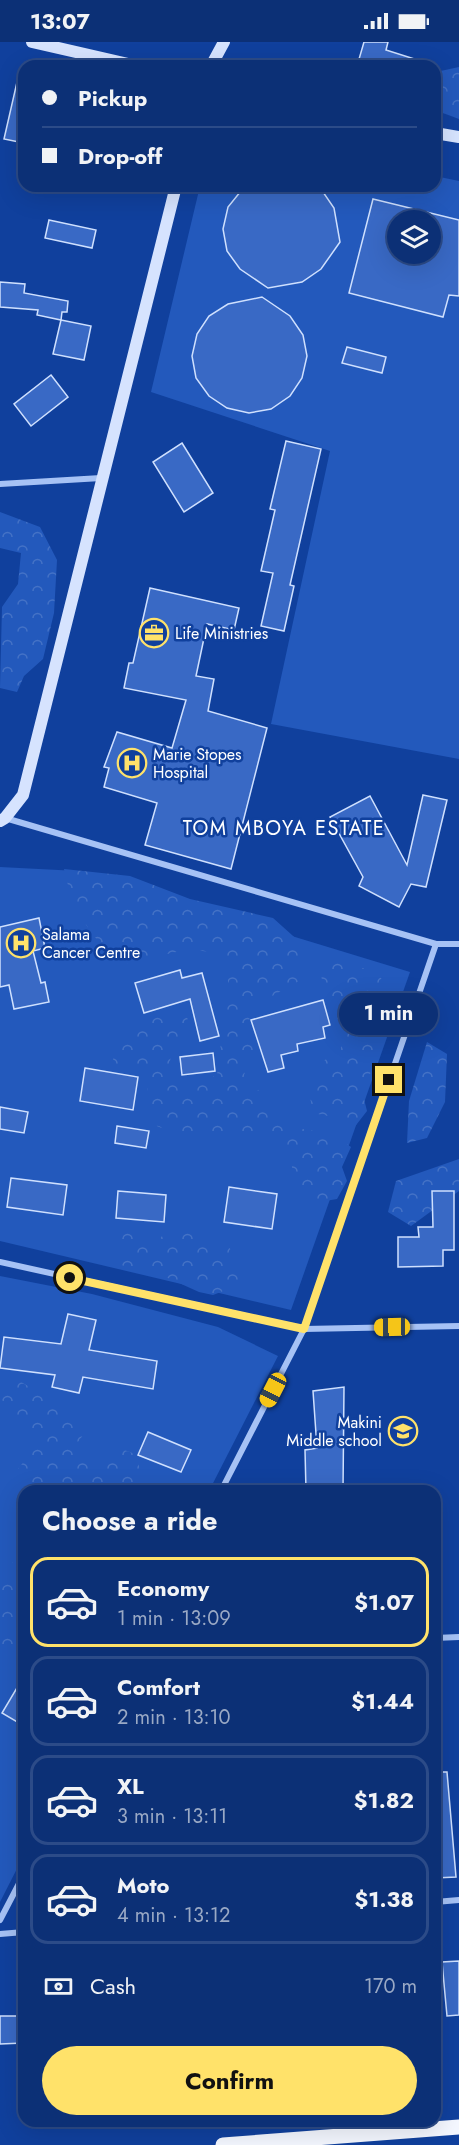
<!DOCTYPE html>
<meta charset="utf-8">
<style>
body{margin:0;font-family:Jost,sans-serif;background:#15387b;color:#f1f3f6;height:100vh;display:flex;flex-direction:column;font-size:22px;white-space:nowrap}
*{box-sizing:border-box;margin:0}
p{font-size:20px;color:#9aa9c5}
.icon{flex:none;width:33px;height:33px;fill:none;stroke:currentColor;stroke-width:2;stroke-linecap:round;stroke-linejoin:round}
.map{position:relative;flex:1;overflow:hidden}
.side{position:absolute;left:18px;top:1443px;width:423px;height:642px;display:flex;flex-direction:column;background:#0c3076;border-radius:18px;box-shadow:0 6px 24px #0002,0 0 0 2px #2c4b88}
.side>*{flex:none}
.guide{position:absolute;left:18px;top:18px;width:423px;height:132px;border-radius:18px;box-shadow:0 6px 24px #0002,0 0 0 2px #2c4b88;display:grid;align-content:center;height:132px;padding:0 24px;background:#0c3076}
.controls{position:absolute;left:387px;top:168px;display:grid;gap:12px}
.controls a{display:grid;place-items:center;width:54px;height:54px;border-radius:50%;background:#0c3076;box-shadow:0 6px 24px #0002,0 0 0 2px #2c4b88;font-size:30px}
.end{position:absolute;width:27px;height:27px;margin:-14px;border:8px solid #ffe26a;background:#111;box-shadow:0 0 0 3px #111}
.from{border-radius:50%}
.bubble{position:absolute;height:42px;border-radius:21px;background:#0c3076;box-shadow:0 6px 24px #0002,0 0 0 2px #2c4b88;font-size:20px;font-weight:700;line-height:42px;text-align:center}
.car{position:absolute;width:18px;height:36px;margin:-18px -9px;border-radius:8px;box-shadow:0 0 4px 2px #0007;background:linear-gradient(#f5c518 24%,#345 0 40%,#f5c518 0 76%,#345 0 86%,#f5c518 0)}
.guide b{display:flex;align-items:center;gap:21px;height:57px;font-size:22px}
.guide b+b{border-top:2px solid #2c4b88}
.guide i{width:15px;height:15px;background:#f1f3f6}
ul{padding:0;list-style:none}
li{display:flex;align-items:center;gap:18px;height:90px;margin:0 12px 9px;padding:0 12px;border:3px solid #2c4b88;border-radius:18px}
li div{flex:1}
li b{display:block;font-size:22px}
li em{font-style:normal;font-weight:700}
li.current{border-color:#ffe26a}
li>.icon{width:54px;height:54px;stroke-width:1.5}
h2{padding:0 24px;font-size:27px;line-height:72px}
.pay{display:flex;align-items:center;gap:15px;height:66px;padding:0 24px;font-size:22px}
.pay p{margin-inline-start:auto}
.primary-button{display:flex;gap:12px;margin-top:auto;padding:12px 24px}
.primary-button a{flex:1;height:69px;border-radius:36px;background:#ffe26a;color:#111;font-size:24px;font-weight:700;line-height:69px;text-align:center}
.status{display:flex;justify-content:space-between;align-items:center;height:42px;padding:0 30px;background:#0c3076;direction:ltr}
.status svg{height:16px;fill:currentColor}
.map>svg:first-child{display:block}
.green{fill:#2359bc;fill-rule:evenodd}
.forest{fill:url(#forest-crowns)}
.building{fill:#3969c5;stroke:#cfe0fe;stroke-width:1.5;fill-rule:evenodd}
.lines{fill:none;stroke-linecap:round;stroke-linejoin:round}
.street{stroke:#a6c2f5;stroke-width:6}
.secondary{stroke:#d6e3fe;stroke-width:12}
.primary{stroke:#f4f7ff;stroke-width:15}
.route{stroke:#ffe26a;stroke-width:8}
.labels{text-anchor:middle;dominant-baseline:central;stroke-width:5;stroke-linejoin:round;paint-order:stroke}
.poi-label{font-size:16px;fill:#fff;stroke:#10409d;text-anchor:start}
.quarter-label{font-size:20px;letter-spacing:1.5px;fill:#fff;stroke:#10409d}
</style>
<div class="status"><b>13:07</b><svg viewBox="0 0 49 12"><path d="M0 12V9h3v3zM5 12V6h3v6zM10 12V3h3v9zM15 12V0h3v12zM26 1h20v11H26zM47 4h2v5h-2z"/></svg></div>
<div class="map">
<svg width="459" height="2103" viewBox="0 0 459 2103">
<defs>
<pattern id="forest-crowns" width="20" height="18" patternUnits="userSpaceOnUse" patternTransform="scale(1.5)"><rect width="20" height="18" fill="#2359bc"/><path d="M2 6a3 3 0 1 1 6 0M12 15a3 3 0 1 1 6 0" fill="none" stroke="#4472c6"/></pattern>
</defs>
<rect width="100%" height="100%" fill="#10409d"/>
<g class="green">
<path d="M435,134l24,5v578l-188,-35 59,-273 -179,-59 49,-206h235zM398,178h32v34h-32z"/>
<path d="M0,825l78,4 332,101 -119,338 -291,-69z"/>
<path d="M0,1234l92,18 126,33 60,29 -69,135h-185v364l-24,47z"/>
</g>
<g class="forest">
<path d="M459,25v52l-24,-9 1,-38z"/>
<path d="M0,470l40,15 17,33 -3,53 -11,46 -19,17 -7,16 -17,-4 2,-81 16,-23 3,-31 -21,-5z"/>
<path d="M64,827l66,7 60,23 83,19 29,26 -1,36 -45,25 -26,-13 -7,-38 -34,-5 -69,16c-30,-31 -47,-53 -56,-96z"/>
<path d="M340,911l13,13 22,5 19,23 2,18 -9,6 -11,18c7,30 0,27 -15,51l6,24 -14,18 -10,-10 -30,-6 -4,-21 14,-11 -2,-19 18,-10 6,-14 -27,-69 8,-12z"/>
<path d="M219,961h20l11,3 -1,25 5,21c-7,14 -15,27 -8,43l15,-6c8,12 11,24 19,36 23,5 53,6 71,22l-9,20 5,14 -10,18 -24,4 -19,-22 -4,-28 -21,-14 -102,-9 -18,-7c-1,-35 5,-52 -36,-59l1,-23 21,-10 21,-16 28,-5 6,15 -20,35 7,21 23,2 17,-8 7,-57z"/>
<path d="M427,1000l20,12 -2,48 -18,36 -20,5 2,-42z"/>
<path d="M459,1117v32l-48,35 -23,-14 8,-31z"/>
<path d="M125,1184l24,6 2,10c24,-12 43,-27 59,3l18,-4 6,22 9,4 -4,18 -26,10 -14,-3 -42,-19 -41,-9z"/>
<path d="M21,1340l49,28 18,18 -12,17 28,19 12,-17 22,8 3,36h-47l-9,-6 -28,-4 -23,10 -20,-17 27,-34 -41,-42v-15z"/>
<path d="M15,1518l9,3v47l-4,3 4,30 -6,14 -18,-3v-77z"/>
</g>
<g class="building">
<path d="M364,0h24l-2,8 38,12 -1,4h-66z"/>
<path d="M17,40l7,1v60l-20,-4z"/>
<path d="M245,144h71l5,3 13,19 6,34 -19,27 -19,13 -34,6 -28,-19 -13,-18 -4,-22 5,-22z"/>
<path d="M373,157l86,21v76l-10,-1 -6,22 -94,-24zM398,178h32v34h-32z"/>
<path d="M49,178l47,10 -4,18 -47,-10z"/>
<path d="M0,240l25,2 -1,9 44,8 -1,11h-5l-1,8 -24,-5 1,-5 -38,-3z"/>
<path d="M262,255l28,19 13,19 4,21 -5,22 -12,18 -19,13 -22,4 -22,-5 -18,-12 -13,-18 -4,-22 5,-22 12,-18 19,-12z"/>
<path d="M61,278l30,6 -7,34 -31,-6z"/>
<path d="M347,305l39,10 -4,16 -40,-10z"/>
<path d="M51,333l17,22 -37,29 -17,-22z"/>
<path d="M286,399l35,8 -31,136 4,1 -10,45 -23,-5 12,-53 -12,-2 14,-61 -5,-1z"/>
<path d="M182,401l31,50 -29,19 -31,-50z"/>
<path d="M150,546l89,20 -5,22 -27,-6 -11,52 18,3 -6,32 59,17 -36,141 -86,-24 12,-42 -53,-16 5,-19 -5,-1 13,-35 55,16 14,-48 -62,-12 5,-25h4z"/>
<path d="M423,753l24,5 -21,87 -15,-3 -12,23 -40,-21 4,-9 -33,-60 40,-21 37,69z"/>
<path d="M39,876l6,30 -12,3 8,32 4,-1 4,20 -35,7 -5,-24 -9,2v-60z"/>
<path d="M180,928l2,8 20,-5 17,63 -19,5 -10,-42 -46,14 -9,-30z"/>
<path d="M323,958l7,25 -7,2 2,11 -28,6 1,7 -17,4 3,13 -16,4 -17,-52z"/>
<path d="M213,1011l2,18 -33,4 -2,-18z"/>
<path d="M85,1026l53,9 -5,33 -53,-9z"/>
<path d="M0,1065l28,5 -4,21 -24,-4z"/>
<path d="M117,1084l32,5 -3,17 -31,-5z"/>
<path d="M11,1136l56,7 -4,30 -56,-8z"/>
<path d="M229,1145l48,7 -5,35 -48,-7z"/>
<path d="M118,1149l48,4 -2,27 -48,-4z"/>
<path d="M432,1149h22v59h-11v16l-45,1v-30h21l-1,-10h15z"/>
<path d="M68,1272l28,6 -7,30 68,11 -4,28 -70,-12 -4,16 -27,-6 3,-12 -55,-7 4,-31 57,7z"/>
<path d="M344,1345l-1,104h-37l-1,-41 12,-2 -4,-57z"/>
<path d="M148,1390l43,18 -10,22 -43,-17z"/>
<path d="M24,1634v50l-22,-13z"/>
<path d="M435,1730h12l9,105 -21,1z"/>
<path d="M459,1919v54l-12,1 -5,-54z"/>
<path d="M0,1974h22l1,27 -23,1z"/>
</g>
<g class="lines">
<g class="street">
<path d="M0,442l101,-6"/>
<path d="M5,776l431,126h23"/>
<path d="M0,1220l304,67 155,-3"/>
<path d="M221,1449l83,-162 132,-385"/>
<path d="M435,1596l24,-1"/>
<path d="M435,1860l24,-2"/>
<path d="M0,1878l24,-46"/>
<path d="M0,1892l24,-2"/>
</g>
<g class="secondary">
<path d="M32,0l105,24"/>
<path d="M211,24l13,-24"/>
<path d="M435,91l24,4"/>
<path d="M0,779l5,-3 18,-23 153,-609"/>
</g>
<path class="primary" d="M223,2103l236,-18"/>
</g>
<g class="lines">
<path class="route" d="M70,1236l234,51 85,-249"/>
</g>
<defs>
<g id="office-ring" transform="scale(1.5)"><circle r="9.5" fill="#10409d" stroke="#ffe26a" stroke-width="1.5"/><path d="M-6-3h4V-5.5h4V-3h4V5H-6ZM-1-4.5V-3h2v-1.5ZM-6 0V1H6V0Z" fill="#ffe26a"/></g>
<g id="hospital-ring" transform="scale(1.5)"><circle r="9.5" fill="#10409d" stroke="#ffe26a" stroke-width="1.5"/><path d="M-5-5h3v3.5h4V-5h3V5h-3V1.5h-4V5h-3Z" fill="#ffe26a"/></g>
<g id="school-ring" transform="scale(1.5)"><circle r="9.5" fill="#10409d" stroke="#ffe26a" stroke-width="1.5"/><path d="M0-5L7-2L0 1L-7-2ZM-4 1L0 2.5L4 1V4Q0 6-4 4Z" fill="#ffe26a"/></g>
</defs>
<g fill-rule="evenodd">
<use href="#office-ring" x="154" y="591"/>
<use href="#hospital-ring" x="132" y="721"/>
<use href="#hospital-ring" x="21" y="901"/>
<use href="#school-ring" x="403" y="1389"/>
</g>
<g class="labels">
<g class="poi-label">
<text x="175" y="591">Life Ministries</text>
<text x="153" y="712">Marie Stopes<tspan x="153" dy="18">Hospital</tspan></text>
<text x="42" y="892">Salama<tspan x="42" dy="18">Cancer Centre</tspan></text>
<text x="382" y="1380" text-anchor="end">Makini<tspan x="382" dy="18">Middle school</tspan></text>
</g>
<g class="quarter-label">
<text x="284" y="786">TOM MBOYA ESTATE</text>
</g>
</g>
</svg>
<div class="controls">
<a><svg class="icon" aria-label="layers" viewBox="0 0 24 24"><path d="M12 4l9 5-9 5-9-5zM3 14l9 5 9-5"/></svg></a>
</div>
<i class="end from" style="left:70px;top:1236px"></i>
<i class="end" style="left:389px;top:1038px"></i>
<div class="bubble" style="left:339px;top:951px;width:99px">1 min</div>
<i class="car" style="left:392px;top:1285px;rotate:269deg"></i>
<i class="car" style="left:273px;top:1348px;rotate:207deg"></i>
<div class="guide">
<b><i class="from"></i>Pickup</b>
<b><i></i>Drop-off</b>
</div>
<section class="side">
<h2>Choose a ride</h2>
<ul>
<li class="current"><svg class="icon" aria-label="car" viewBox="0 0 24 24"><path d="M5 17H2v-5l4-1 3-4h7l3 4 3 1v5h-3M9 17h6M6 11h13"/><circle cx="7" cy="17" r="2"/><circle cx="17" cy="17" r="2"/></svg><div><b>Economy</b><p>1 min · 13:09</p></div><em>$1.07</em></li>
<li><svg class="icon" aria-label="car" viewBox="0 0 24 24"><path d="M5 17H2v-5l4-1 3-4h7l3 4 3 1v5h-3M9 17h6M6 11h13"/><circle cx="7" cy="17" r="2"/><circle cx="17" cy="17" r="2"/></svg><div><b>Comfort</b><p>2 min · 13:10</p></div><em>$1.44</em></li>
<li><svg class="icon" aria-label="car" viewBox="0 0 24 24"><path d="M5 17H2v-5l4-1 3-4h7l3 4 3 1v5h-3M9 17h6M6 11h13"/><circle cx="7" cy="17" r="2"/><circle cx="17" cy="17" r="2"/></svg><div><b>XL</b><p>3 min · 13:11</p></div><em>$1.82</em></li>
<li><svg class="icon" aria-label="car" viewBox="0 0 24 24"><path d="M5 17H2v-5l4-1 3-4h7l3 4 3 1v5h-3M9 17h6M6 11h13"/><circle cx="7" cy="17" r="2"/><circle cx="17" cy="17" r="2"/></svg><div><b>Moto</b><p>4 min · 13:12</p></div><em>$1.38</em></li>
</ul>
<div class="pay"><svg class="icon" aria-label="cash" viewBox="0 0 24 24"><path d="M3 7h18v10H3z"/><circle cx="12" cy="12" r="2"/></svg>Cash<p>170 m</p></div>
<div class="primary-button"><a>Confirm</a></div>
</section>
</div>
